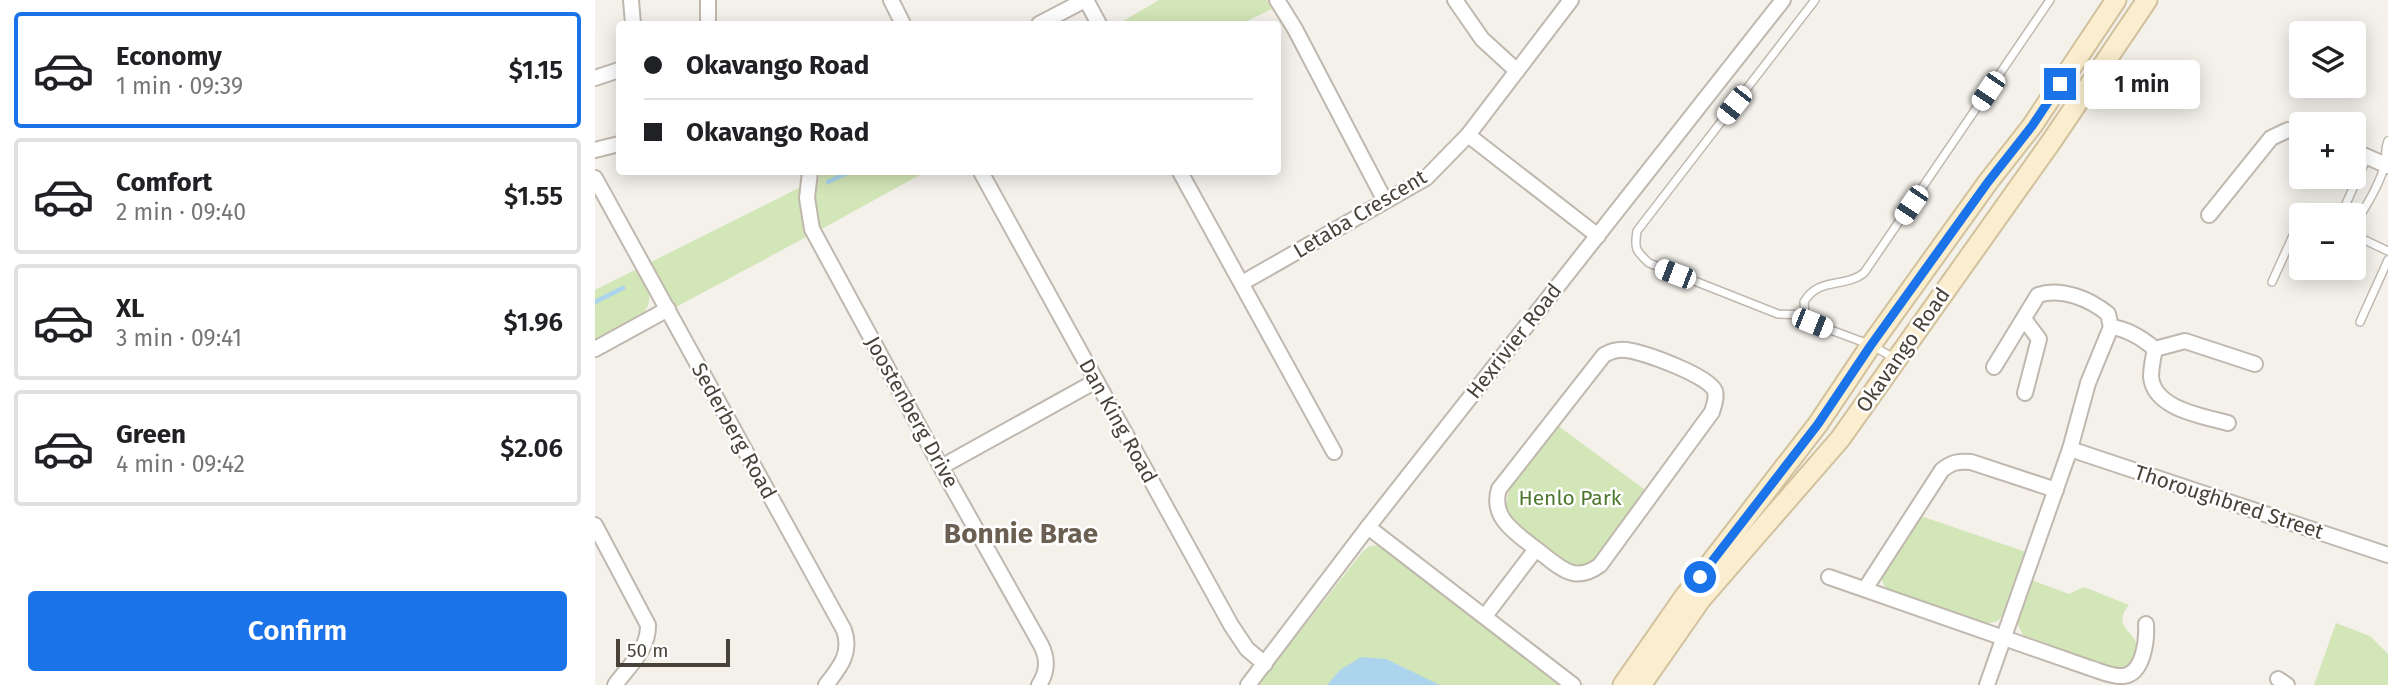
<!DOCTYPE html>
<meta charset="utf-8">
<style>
body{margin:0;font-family:"Fira Sans",sans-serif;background:#f6f6f6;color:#202124;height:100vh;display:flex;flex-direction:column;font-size:26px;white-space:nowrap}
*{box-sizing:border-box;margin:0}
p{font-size:23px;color:#757577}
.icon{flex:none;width:38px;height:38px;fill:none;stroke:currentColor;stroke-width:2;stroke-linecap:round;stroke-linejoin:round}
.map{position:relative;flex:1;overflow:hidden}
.drawer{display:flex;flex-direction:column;background:#fff;width:595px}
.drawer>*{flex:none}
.top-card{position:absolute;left:21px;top:21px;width:665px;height:154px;border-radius:7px;box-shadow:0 4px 18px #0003;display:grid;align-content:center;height:154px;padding:0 28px;background:#fff}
.buttons{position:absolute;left:1694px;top:21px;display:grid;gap:14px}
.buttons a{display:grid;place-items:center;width:77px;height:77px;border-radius:7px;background:#fff;box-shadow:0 4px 18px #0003;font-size:35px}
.scale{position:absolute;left:21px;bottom:18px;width:114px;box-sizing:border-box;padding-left:7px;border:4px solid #484239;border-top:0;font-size:19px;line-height:24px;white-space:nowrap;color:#484239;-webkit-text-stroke:5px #fff;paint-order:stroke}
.end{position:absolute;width:32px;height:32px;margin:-16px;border:9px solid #1a73e8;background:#fff;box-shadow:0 0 0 4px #fff}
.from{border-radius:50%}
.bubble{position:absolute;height:49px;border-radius:7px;background:#fff;box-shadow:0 4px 18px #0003;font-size:23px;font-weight:600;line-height:49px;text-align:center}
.car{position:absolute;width:21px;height:42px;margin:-21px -10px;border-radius:9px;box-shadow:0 0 5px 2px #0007;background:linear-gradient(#fff 24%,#345 0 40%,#fff 0 76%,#345 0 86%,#fff 0)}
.top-card b{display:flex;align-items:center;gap:24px;height:66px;font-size:26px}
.top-card b+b{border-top:2px solid #e0e0e0}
.top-card i{width:18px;height:18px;background:#202124}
ul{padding:12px 0 0;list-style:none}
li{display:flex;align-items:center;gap:21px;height:116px;margin:0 14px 10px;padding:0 14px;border:4px solid #e0e0e0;border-radius:7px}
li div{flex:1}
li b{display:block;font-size:26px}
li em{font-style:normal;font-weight:600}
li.current{border-color:#1a73e8}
li>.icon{width:63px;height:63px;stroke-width:1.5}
.button{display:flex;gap:14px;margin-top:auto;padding:14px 28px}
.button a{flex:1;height:80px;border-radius:7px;background:#1a73e8;color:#fff;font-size:28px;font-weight:600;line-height:80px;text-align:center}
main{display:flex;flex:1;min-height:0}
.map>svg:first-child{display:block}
.green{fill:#d3e6b7}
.water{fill:#acd5ed}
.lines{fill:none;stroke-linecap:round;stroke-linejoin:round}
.stream{stroke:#acd5ed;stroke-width:4.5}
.lane-casing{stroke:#c0b8ae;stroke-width:10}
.street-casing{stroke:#c0b8ae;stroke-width:18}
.secondary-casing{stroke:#d1c19d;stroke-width:23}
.lane{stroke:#fff;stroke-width:7}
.street{stroke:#fff;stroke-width:14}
.secondary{stroke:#fbeece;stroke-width:19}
.route{stroke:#1a73e8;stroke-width:9}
.labels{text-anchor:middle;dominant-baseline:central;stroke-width:5;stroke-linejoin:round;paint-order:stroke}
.street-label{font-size:21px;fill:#484239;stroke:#fff}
.park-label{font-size:21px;fill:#4e772f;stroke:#fff}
.district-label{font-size:28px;font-weight:bold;fill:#6b5f51;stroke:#fff}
</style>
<main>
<section class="drawer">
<ul>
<li class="current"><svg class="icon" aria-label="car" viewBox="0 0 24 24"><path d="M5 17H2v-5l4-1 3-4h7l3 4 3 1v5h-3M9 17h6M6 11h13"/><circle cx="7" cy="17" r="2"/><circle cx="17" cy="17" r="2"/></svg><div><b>Economy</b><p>1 min · 09:39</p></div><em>$1.15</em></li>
<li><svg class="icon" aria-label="car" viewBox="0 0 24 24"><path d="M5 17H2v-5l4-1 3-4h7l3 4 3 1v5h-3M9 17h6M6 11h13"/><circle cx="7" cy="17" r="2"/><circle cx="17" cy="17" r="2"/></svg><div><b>Comfort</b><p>2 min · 09:40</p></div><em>$1.55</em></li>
<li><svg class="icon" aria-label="car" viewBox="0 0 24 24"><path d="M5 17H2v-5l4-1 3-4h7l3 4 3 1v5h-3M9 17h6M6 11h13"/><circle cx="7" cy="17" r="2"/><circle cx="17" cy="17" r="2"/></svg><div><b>XL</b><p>3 min · 09:41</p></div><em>$1.96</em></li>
<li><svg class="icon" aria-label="car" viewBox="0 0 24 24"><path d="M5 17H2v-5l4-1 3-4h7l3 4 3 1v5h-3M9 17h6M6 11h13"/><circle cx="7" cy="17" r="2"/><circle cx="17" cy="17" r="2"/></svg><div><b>Green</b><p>4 min · 09:42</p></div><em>$2.06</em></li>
</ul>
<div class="button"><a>Confirm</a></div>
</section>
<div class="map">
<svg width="1793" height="685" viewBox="0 0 1793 685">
<rect width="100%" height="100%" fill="#f4f1eb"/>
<g class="green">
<path d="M564,0h108l5,9 -31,15h-123z"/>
<path d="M224,172h106l-105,58 -6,-17z"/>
<path d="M208,186l-2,23 7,27 -134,72 -25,-45z"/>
<path d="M42,269c4,8 10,16 12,25 5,25 -36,38 -54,48v-52z"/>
<path d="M962,425l91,67 -54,71 -16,4 -10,-4 -55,-43 -7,-15 3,-16z"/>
<path d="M1326,516l105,36 -22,62 -6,7 -12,3 -95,-33c-8,-4 -11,-11 -8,-19z"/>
<path d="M785,545l4,1 180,139h-306l105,-134 7,-5z"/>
<path d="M1436,580l38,14 15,-7 45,18c-18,22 5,25 9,42l-8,18 -15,4 -92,-34 -5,-10v-6z"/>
<path d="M1741,623l34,13 18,18v31h-74z"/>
</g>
<path class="water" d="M766,657l25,2 54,26h-113l13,-15z"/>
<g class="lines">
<g class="stream">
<path d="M233,182l21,-10"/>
<path d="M0,302l28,-14"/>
</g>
<g class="lane-casing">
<g id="lane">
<path d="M1746,215l26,-58"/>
<path d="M1759,226c10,-17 27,-43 31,-63 1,-8 0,-15 3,-22"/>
<path d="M1759,235l34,16"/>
<path d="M1677,282l29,-64"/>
<path d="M1210,315l-27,-1 -129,-51c-13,-12 -15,-14 -12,-32l178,-231"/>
<path d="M1765,322l28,-62"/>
<path d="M1299,358l-23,-13 -59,-22 -7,-8 -1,-13c14,-25 41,-14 60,-29l186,-273"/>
</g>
</g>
<g class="street-casing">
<g id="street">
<path d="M36,0l2,24"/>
<path d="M113,0v24"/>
<path d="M296,0l12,24"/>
<path d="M491,0l13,24"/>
<path d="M682,0l18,29 90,172"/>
<path d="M860,0l27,39 35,32"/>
<path d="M444,24l46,-24"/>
<path d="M0,78l24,-8"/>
<path d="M873,135l130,101"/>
<path d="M0,150l24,-6"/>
<path d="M1759,151l34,15"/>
<path d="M215,172l-3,26 5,31 129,238 100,178c7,14 7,26 -2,40"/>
<path d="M386,172l250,453 16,24 18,15"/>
<path d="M585,172l154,280"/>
<path d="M0,178l249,452c8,23 -4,37 -18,55"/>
<path d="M1614,215l62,-77 17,-8 13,-1"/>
<path d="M647,283l184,-105 42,-43 103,-135"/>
<path d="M1429,319l15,20 -14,54"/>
<path d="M0,349l73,-40"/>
<path d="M1560,349c-2,9 -4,19 -4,28 3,32 52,39 77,46"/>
<path d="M1399,367l44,-72c23,-8 52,4 70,19l3,13"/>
<path d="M1475,449l318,106"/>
<path d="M346,467l155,-86"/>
<path d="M0,525l53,100c1,24 -20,42 -33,60"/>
<path d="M773,527l205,158"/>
<path d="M1234,577l261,91c10,3 22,9 33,8 21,-2 24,-37 23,-52"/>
<path d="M1270,589l77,-119c10,-8 17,-9 29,-8l85,28"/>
<path d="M890,616l51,-67c23,17 37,36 64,16l112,-153c2,-7 5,-14 3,-21 -7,-16 -72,-39 -89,-41 -8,-1 -15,1 -22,5l-105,134c-9,29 17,44 37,60"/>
<path d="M1683,679l9,6"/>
<path d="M653,685l120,-158 415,-527"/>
<path d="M1392,685l83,-236 18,-66 23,-56c17,2 31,11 44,22l30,-8 70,23"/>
</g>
</g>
<g class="secondary-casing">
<g id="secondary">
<path d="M1028,685l62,-89 133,-172 53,-79 117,-163 44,-56 84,-126"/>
<path d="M1046,685l60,-86 139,-160 211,-297 96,-142"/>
</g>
</g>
<use href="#lane" class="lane"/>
<use href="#street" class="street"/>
<use href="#secondary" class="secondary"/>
</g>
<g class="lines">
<path class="route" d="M1105,577l118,-153 53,-79 117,-163 44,-56 28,-42"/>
</g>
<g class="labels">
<g class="street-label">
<text transform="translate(765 214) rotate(-31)">Letaba Crescent</text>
<text transform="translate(919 341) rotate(-52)">Hexrivier Road</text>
<text transform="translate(1308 350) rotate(-55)">Okavango Road</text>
<text transform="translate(317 412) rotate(61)">Joostenberg Drive</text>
<text transform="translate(523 421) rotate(61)">Dan King Road</text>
<text transform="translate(139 431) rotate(61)">Sederberg Road</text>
<text transform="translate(1634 502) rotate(18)">Thoroughbred Street</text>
</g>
<g class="park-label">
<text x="975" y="498">Henlo Park</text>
</g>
<g class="district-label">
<text x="426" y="533">Bonnie Brae</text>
</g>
</g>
</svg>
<div class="buttons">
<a><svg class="icon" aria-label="layers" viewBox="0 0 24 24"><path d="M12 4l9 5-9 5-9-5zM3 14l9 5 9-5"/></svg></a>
<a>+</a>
<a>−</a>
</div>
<div class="scale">50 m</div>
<i class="end from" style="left:1105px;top:577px"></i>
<i class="end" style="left:1465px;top:84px"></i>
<div class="bubble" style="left:1489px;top:60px;width:116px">1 min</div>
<i class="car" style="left:1393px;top:91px;rotate:214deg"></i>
<i class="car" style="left:1139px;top:105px;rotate:218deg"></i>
<i class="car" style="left:1316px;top:205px;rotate:214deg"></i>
<i class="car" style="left:1080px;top:274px;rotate:291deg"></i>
<i class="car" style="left:1217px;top:323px;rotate:112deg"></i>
<div class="top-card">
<b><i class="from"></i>Okavango Road</b>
<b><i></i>Okavango Road</b>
</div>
</div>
</main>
